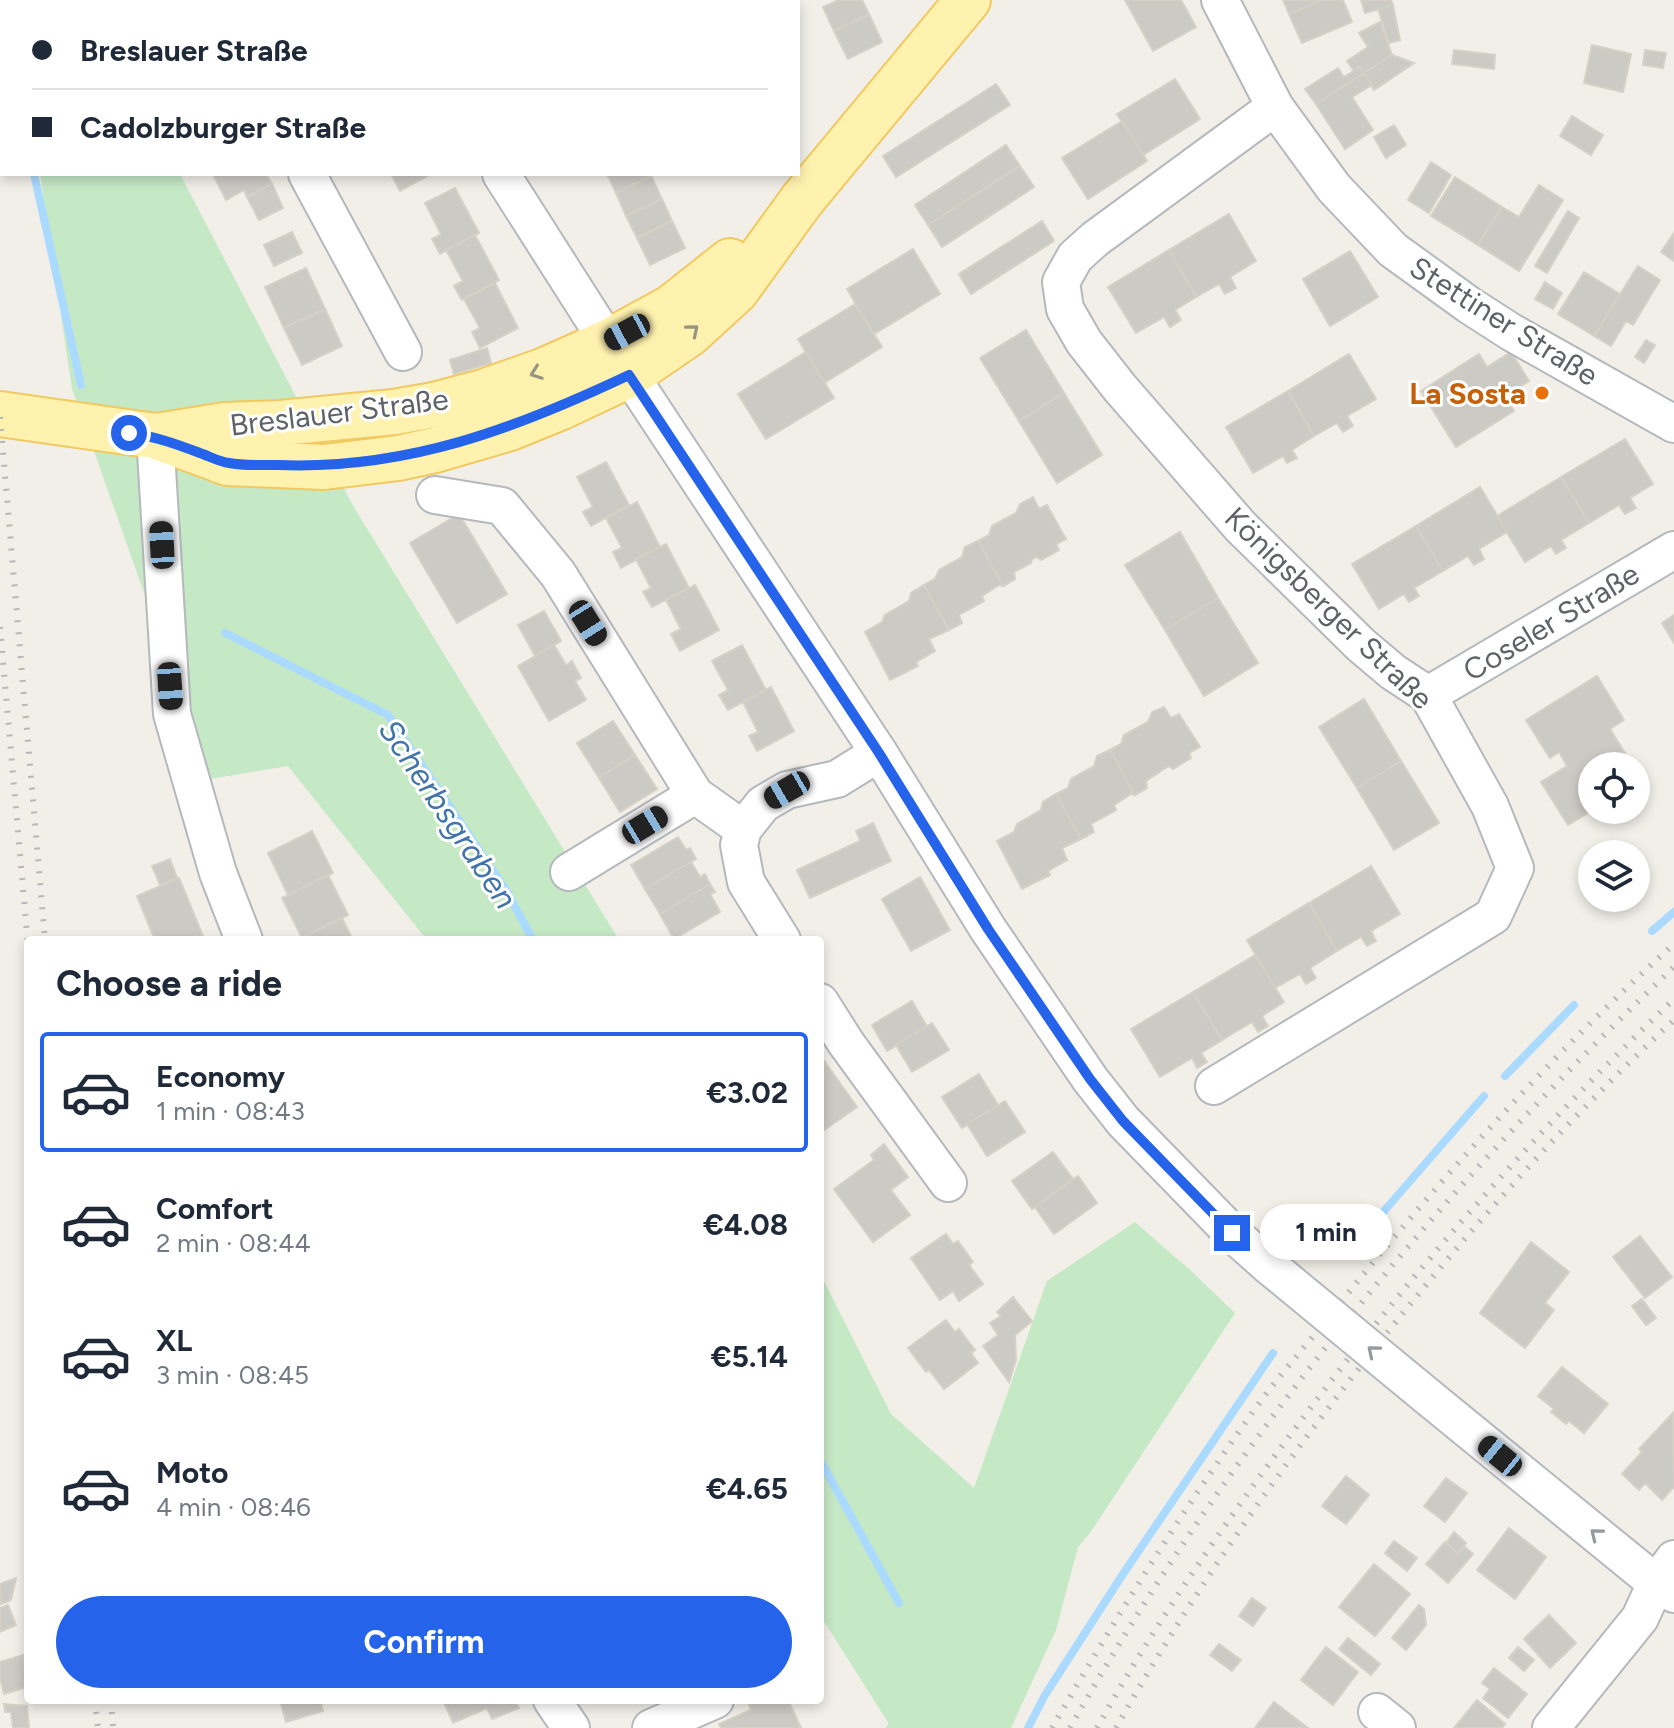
<!DOCTYPE html>
<meta charset="utf-8">
<style>
body{margin:0;font-family:Figtree,sans-serif;background:#f2f2f3;color:#1f2937;height:100vh;display:flex;flex-direction:column;font-size:30px;white-space:nowrap}
*{box-sizing:border-box;margin:0}
p{font-size:26px;color:#747a83}
.icon{flex:none;width:44px;height:44px;fill:none;stroke:currentColor;stroke-width:2;stroke-linecap:round;stroke-linejoin:round}
.map{position:relative;flex:1;overflow:hidden}
.details{position:absolute;left:24px;top:936px;width:800px;height:768px;display:flex;flex-direction:column;background:#fff;border-radius:8px;box-shadow:0 4px 12px #0003}
.details>*{flex:none}
.guide{position:absolute;left:0px;top:0px;width:800px;height:176px;box-shadow:0 4px 12px #0003;display:grid;align-content:center;height:176px;padding:0 32px;background:#fff}
.buttons{position:absolute;left:1578px;top:752px;display:grid;gap:16px}
.buttons a{display:grid;place-items:center;width:72px;height:72px;border-radius:50%;background:#fff;box-shadow:0 4px 12px #0003;font-size:40px}
.end{position:absolute;width:36px;height:36px;margin:-18px;border:10px solid #2563eb;background:#fff;box-shadow:0 0 0 4px #fff}
.from{border-radius:50%}
.bubble{position:absolute;height:56px;border-radius:28px;background:#fff;box-shadow:0 4px 12px #0003;font-size:26px;font-weight:700;line-height:56px;text-align:center}
.car{position:absolute;width:24px;height:48px;margin:-24px -12px;border-radius:10px;box-shadow:0 0 6px 2px #0007;background:linear-gradient(#222 24%,#8ab4d8 0 40%,#222 0 76%,#8ab4d8 0 86%,#222 0)}
.guide b{display:flex;align-items:center;gap:28px;height:76px;font-size:30px}
.guide b+b{border-top:2px solid #e0e1e3}
.guide i{width:20px;height:20px;background:#1f2937}
ul{padding:0;list-style:none}
li{display:flex;align-items:center;gap:24px;height:120px;margin:0 16px 12px;padding:0 16px;border:4px solid transparent;border-radius:8px}
li div{flex:1}
li b{display:block;font-size:30px}
li em{font-style:normal;font-weight:700}
li.active{border-color:#2563eb}
li>.icon{width:72px;height:72px;stroke-width:1.5}
h2{padding:0 32px;font-size:36px;line-height:96px}
.button{display:flex;gap:16px;margin-top:auto;padding:16px 32px}
.button a{flex:1;height:92px;border-radius:48px;background:#2563eb;color:#fff;font-size:32px;font-weight:700;line-height:92px;text-align:center}
.map>svg:first-child{display:block}
.green{fill:#c5e8c5}
.lines{fill:none;stroke-linecap:round;stroke-linejoin:round}
.stream{stroke:#aadaff;stroke-width:8}
.building{fill:#cccac5;stroke:#d6d1c6;stroke-width:2}
.minor-casing{stroke:#b5b8bc;stroke-width:40}
.major-casing{stroke:#f2c960;stroke-width:48}
.minor{stroke:#fff;stroke-width:36}
.major{stroke:#fff2af;stroke-width:44}
.rail{stroke:#b6b7b8;stroke-width:6;stroke-dasharray:2 10;stroke-linecap:butt}
.minor-bridge-casing{stroke:#b5b8bc;stroke-width:40;stroke-linecap:butt}
.minor-bridge{stroke:#fff;stroke-width:36}
.oneway{stroke:#979581}
.oneway2{stroke:#979a9d}
.route{stroke:#2563eb;stroke-width:10}
.food-dot{fill:#e8710a;stroke:#fff;stroke-width:3}
.labels{text-anchor:middle;dominant-baseline:central;stroke-width:6;stroke-linejoin:round;paint-order:stroke}
.street-label{font-size:30px;fill:#5f6368;stroke:#fff}
.food-label{font-size:30px;font-weight:bold;fill:#c56008;stroke:#fff;text-anchor:end}
.water-label{font-size:32px;font-style:italic;fill:#4174aa;stroke:#fff}
</style>
<div class="map">
<svg width="1674" height="1728" viewBox="0 0 1674 1728">
<rect width="100%" height="100%" fill="#f1efe8"/>
<g class="green">
<path d="M40,174h140l172,330 267,436h-192l-139,-174 -78,13 -138,-390z"/>
<path d="M1135,1222l55,48 45,43 -145,220 -12,14 -22,83 -45,98h-126l4,-4 -64,-101 -5,2v-352l71,141 83,74 73,-207z"/>
</g>
<g class="lines">
<g class="stream">
<path d="M0,13l2,11"/>
<path d="M34,174l47,211"/>
<path d="M225,633l163,82 118,175 27,50"/>
<path d="M1652,931l22,-19"/>
<path d="M1505,1076l69,-71"/>
<path d="M1371,1226l113,-130"/>
<path d="M820,1460l79,143"/>
<path d="M1028,1728l17,-33 78,-121 150,-221"/>
</g>
</g>
<g class="building">
<path d="M839,0h23l7,14 -35,17 -11,-24z"/>
<path d="M1125,0h56l15,27 -43,24z"/>
<path d="M1283,0h39l-33,14z"/>
<path d="M1322,0h21l9,22 -50,21 -13,-29z"/>
<path d="M1361,0h30l2,5 -28,8z"/>
<path d="M1393,5l7,35 -11,3 -11,-34z"/>
<path d="M869,14l13,28 -34,17 -14,-28z"/>
<path d="M1380,22l12,33 -28,18 -4,-6 -6,4 -7,-10 21,-14 -9,-14z"/>
<path d="M1592,45l39,9 -8,38 -39,-9z"/>
<path d="M1454,50l41,5 -1,14 -42,-5z"/>
<path d="M1645,50l21,3 -3,15 -20,-3z"/>
<path d="M1392,55l22,8 -40,27 -10,-17z"/>
<path d="M1360,67l4,6 -48,31 -11,-15 33,-21 6,9z"/>
<path d="M1364,73l8,12 -20,12 21,33 -28,19 -29,-45z"/>
<path d="M1175,79l25,40 -57,36 -26,-41z"/>
<path d="M996,84l14,21 -114,72 -13,-21z"/>
<path d="M1572,116l31,19 -12,20 -31,-19z"/>
<path d="M1122,121l25,40 -59,38 -26,-41z"/>
<path d="M1394,125l12,20 -20,13 -12,-21z"/>
<path d="M1006,145l14,21 -92,59 -13,-20z"/>
<path d="M1431,162l20,13 -22,38 -21,-13z"/>
<path d="M1020,166l14,21 -92,60 -14,-22z"/>
<path d="M213,174h53l6,10 -25,13 -3,-7 -18,10z"/>
<path d="M397,174h34l-31,17 -8,-15z"/>
<path d="M607,174h43l1,2 -35,17z"/>
<path d="M651,176l11,23 -36,17 -10,-23z"/>
<path d="M1455,177l47,30 -24,38 -47,-29z"/>
<path d="M272,184l11,24 -24,12 -12,-23z"/>
<path d="M1539,185l24,15 -44,71 -41,-26 24,-38 17,10z"/>
<path d="M455,188l24,45 -39,21 -8,-15 9,-5 -16,-31z"/>
<path d="M662,199l10,22 -35,17 -11,-22z"/>
<path d="M1568,211l11,7 -32,55 -12,-7z"/>
<path d="M1229,214l27,47 -26,16 6,11 -11,6 -6,-10 -23,13 -27,-47z"/>
<path d="M672,221l13,27 -35,17 -13,-27z"/>
<path d="M1042,221l12,20 -83,53 -12,-20z"/>
<path d="M292,232l10,21 -28,13 -10,-21z"/>
<path d="M1674,233v28l-13,-9z"/>
<path d="M475,235l24,45 -37,20 -8,-14 9,-5 -17,-31z"/>
<path d="M913,249l27,45 -66,40 -27,-45z"/>
<path d="M1169,250l27,47 -21,13 6,10 -11,7 -6,-10 -28,16 -28,-46z"/>
<path d="M1350,251l28,46 -48,29 -27,-47z"/>
<path d="M1638,266l22,14 -27,45 -7,-4 -15,25 -17,-10z"/>
<path d="M306,268l19,41 -41,19 -19,-41z"/>
<path d="M1584,272l36,22 -26,42 -36,-22z"/>
<path d="M1545,282l17,11 -9,16 -18,-10z"/>
<path d="M495,283l23,45 -38,20 -8,-16 8,-4 -16,-29z"/>
<path d="M855,304l27,43 -58,36 -26,-44z"/>
<path d="M325,309l17,37 -40,19 -18,-37z"/>
<path d="M1026,330l38,63 -45,28 -39,-63z"/>
<path d="M1646,340l9,5 -11,18 -9,-6z"/>
<path d="M487,348l4,15 -37,11 -4,-14z"/>
<path d="M806,352l28,46 -68,41 -28,-45z"/>
<path d="M1511,352l18,29 -24,15 9,15 -58,36 -35,-56 58,-37 8,13z"/>
<path d="M1349,354l27,45 -29,17 6,10 -10,6 -6,-9 -23,13 -26,-45z"/>
<path d="M1288,391l26,45 -22,14 5,8 -10,5 -4,-7 -30,17 -27,-46z"/>
<path d="M1064,393l38,62 -45,28 -38,-62z"/>
<path d="M1625,439l28,45 -23,14 6,10 -11,6 -6,-9 -30,18 -28,-46z"/>
<path d="M606,462l23,43 -38,21 -8,-14 10,-5 -16,-30z"/>
<path d="M1561,477l28,46 -28,17 5,8 -10,6 -5,-8 -26,16 -28,-46z"/>
<path d="M1480,487l27,45 -28,17 5,10 -10,6 -6,-9 -25,15 -27,-45z"/>
<path d="M1033,497l6,12 8,-4 19,34 -10,5 3,6 -18,10 -4,-3 -5,2 -1,4 -17,9 1,7 -12,7 -25,-45 11,-6 3,-9 24,-13 4,-9z"/>
<path d="M637,502l23,45 -39,21 -8,-16 9,-4 -16,-30z"/>
<path d="M459,514l48,80 -50,29 -47,-80z"/>
<path d="M1416,526l27,45 -29,17 5,8 -10,6 -5,-8 -25,15 -27,-45z"/>
<path d="M1180,532l38,66 -53,32 -40,-65z"/>
<path d="M978,541l25,45 -4,-1 -17,11 2,5 -25,14 3,8 -13,7 -25,-45 11,-6 4,-9 23,-13 3,-10z"/>
<path d="M666,544l23,44 -37,19 -9,-15 8,-4 -15,-29z"/>
<path d="M695,585l24,45 -39,21 -9,-17 10,-5 -15,-29z"/>
<path d="M924,585l25,45 -20,9 6,12 -19,11 2,4 -28,14 -25,-48 17,-10 3,-7 24,-14 2,-8z"/>
<path d="M1218,598l40,65 -54,33 -39,-66z"/>
<path d="M544,611l17,30 -26,15 -17,-31z"/>
<path d="M1674,615v28l-12,-20z"/>
<path d="M554,645l12,20 6,-4 9,17 -6,3 11,19 -37,21 -31,-55z"/>
<path d="M742,645l24,45 -38,20 -9,-15 9,-5 -16,-29z"/>
<path d="M1597,676l27,44 -14,9 23,37h-41l1,44 -25,15 -27,-43 26,-16 -8,-14 -9,6 -24,-38z"/>
<path d="M771,687l23,44 -37,20 -8,-15 9,-4 -15,-30z"/>
<path d="M1364,699l37,62 -44,27 -38,-61z"/>
<path d="M1164,707l7,11 8,-4 21,33 -11,6 2,5 -18,11 -4,-3 -5,3 -18,12 1,7 -12,7 -25,-45 11,-6 3,-9 24,-13 4,-10z"/>
<path d="M613,721l22,34 -36,23 -22,-35z"/>
<path d="M1110,750l25,45 -4,-1 -17,11 2,5 -25,14 3,8 -13,7 -25,-45 12,-6 3,-9 23,-13 3,-10z"/>
<path d="M635,755l22,34 -37,23 -21,-34z"/>
<path d="M1401,761l38,62 -45,27 -37,-62z"/>
<path d="M1056,794l25,45 -19,9 5,12 -19,11 2,4 -28,14 -25,-48 17,-9 3,-8 24,-14 2,-8z"/>
<path d="M873,823l18,38 -81,37 -13,-28 63,-29 -4,-10z"/>
<path d="M312,831l21,42 -45,22 -20,-42z"/>
<path d="M678,837l8,13 4,-2 6,11 -51,30 -14,-24z"/>
<path d="M170,859l7,19 -17,7 -8,-19z"/>
<path d="M691,862l9,15 5,-3 5,10 -50,30 -15,-25z"/>
<path d="M1371,866l29,48 -29,17 5,10 -9,5 -6,-9 -24,14 -28,-48z"/>
<path d="M328,875l20,40 -46,23 -20,-40z"/>
<path d="M920,877l30,53 -39,21 -29,-52z"/>
<path d="M179,878l24,58 -10,4h-38l-18,-44z"/>
<path d="M710,884l5,8 -5,2 10,18 -46,27 -14,-25z"/>
<path d="M1309,903l28,48 -27,17 6,10 -10,6 -6,-10 -25,14 -28,-48z"/>
<path d="M342,918l11,22h-55z"/>
<path d="M1255,955l29,47 -22,14 6,10 -10,6 -6,-10 -30,18 -29,-48z"/>
<path d="M1193,992l29,48 -21,13 6,9 -10,6 -5,-10 -32,19 -29,-48z"/>
<path d="M912,1001l15,26 -40,24 -15,-26z"/>
<path d="M932,1023l17,27 -37,22 -16,-27z"/>
<path d="M820,1055l37,52 -37,26z"/>
<path d="M979,1074l19,31 -36,23 -20,-31z"/>
<path d="M1005,1101l20,31 -38,24 -20,-32z"/>
<path d="M884,1144l24,33 -17,13 19,25 -37,27 -39,-53 40,-29 -3,-5z"/>
<path d="M1053,1152l20,27 -41,30 -20,-28z"/>
<path d="M1078,1176l19,27 -43,31 -19,-27z"/>
<path d="M946,1234l7,10 5,-3 15,21 -4,3 14,19 -24,17 -6,-10 -13,9 -29,-42z"/>
<path d="M1640,1236l32,41 -27,21 -32,-41z"/>
<path d="M1531,1242l38,30 -24,31 9,7 -29,38 -45,-35z"/>
<path d="M1013,1297l19,24 -17,14 1,25 -7,22 -26,-36 15,-11 -8,-12 11,-7 -4,-4z"/>
<path d="M1642,1299l14,19 -10,7 -14,-19z"/>
<path d="M946,1320l9,12 4,-3 16,21 -4,3 7,10 -34,26 -15,-19 -3,2 -18,-24z"/>
<path d="M1562,1367l46,37 -24,29 -15,-12 -3,3 -15,-12 3,-3 -16,-13z"/>
<path d="M1673,1413l1,74 -12,13 -17,-17 -6,7 -17,-16 20,-22 -3,-3z"/>
<path d="M1346,1476l23,19 -23,29 -24,-18z"/>
<path d="M1446,1478l21,15 -22,29 -21,-16z"/>
<path d="M1509,1528l37,29 -31,42 -38,-29z"/>
<path d="M1454,1532l12,11 -8,10 -12,-10z"/>
<path d="M1394,1541l23,17 -10,13 -22,-18z"/>
<path d="M1445,1542l13,12 7,-7 8,7 -25,29 -22,-19z"/>
<path d="M1374,1564l36,30 -35,42 -36,-29z"/>
<path d="M16,1578l-5,22 -10,4 -1,-20z"/>
<path d="M1252,1598l14,10 -13,18 -14,-10z"/>
<path d="M8,1605l8,20 -16,7v-24z"/>
<path d="M1419,1605l5,4 2,16 -20,25 -14,-12z"/>
<path d="M1549,1615l27,28 -26,25 -26,-29z"/>
<path d="M1348,1638l32,26 -9,11 -32,-26z"/>
<path d="M1219,1644l22,16 -9,11 -22,-16z"/>
<path d="M1326,1647l32,25 -25,33 -32,-25z"/>
<path d="M1518,1647l16,13 -10,11 -15,-13z"/>
<path d="M23,1655l4,32 -23,7 -4,-17v-15z"/>
<path d="M1494,1668l33,26 -19,24 -25,-20 7,-9 -8,-6z"/>
<path d="M280,1700h40l3,11 -37,11z"/>
<path d="M443,1700h72l4,8 -27,11 -5,-11 -34,15z"/>
<path d="M760,1700h28l13,28h-80l-2,-4 32,-14 -2,-5z"/>
<path d="M1477,1700l28,24 -3,4h-48z"/>
<path d="M1274,1702l34,26h-53z"/>
<path d="M4,1704l23,2 2,22h-16l-2,-16h-6z"/>
</g>
<g class="lines">
<g class="minor-casing">
<g id="minor">
<path d="M216,0l1,2"/>
<path d="M1220,0l55,107 59,81 59,62 76,55 42,27 163,92"/>
<path d="M307,174l96,178"/>
<path d="M501,174l107,168 271,411 109,176 102,150 33,42 109,112 36,32"/>
<path d="M155,436l17,278 46,159 26,67"/>
<path d="M435,495l67,11 56,68 137,221 48,34"/>
<path d="M1428,695l246,-145"/>
<path d="M569,872l126,-77"/>
<path d="M782,940l-36,-58 -7,-37 4,-16 20,-25 24,-14 50,-11 42,-26"/>
<path d="M820,1002l26,41 102,140"/>
<path d="M1214,1086l279,-170 22,-48 -25,-62 -62,-111 -35,-23 -32,-27 -121,-119 -120,-138 -36,-46 -19,-33 -4,-27 14,-25 20,-18 180,-132"/>
<path d="M1433,1401l223,182 18,11"/>
<path d="M552,1700l19,28"/>
<path d="M1377,1712l20,16"/>
<path d="M651,1728l64,-28"/>
<path d="M1551,1728l89,-110 16,-35 18,-24"/>
</g>
</g>
<g class="major-casing">
<g id="major">
<path d="M0,414l155,22 73,27 96,4 74,-9 37,-8 75,-22 49,-20 70,-33 60,-41 47,-43 66,-91 166,-200"/>
<path d="M157,436l68,-11 55,-2 114,-11 40,-7 49,-13 62,-22 63,-28 64,-35 58,-46"/>
</g>
</g>
<use href="#minor" class="minor"/>
<use href="#major" class="major"/>
<g class="rail">
<path d="M0,417l45,523"/>
<path d="M0,627l28,318"/>
<path d="M95,1700l3,28"/>
<path d="M111,1700l2,28"/>
<path d="M1052,1728c61,-106 127,-212 198,-312 25,-36 55,-69 83,-104 104,-130 217,-256 341,-368"/>
<path d="M1070,1728c159,-283 369,-538 604,-761"/>
<path d="M1097,1728c51,-92 110,-179 172,-264 121,-167 255,-322 405,-465"/>
<path d="M1116,1728c80,-143 176,-277 279,-405 86,-107 178,-209 279,-303"/>
</g>
<g class="minor-bridge-casing">
<path id="minor-bridge" d="M1268,1265l165,136"/>
</g>
<use href="#minor-bridge" class="minor-bridge"/>
</g>
<defs><path id="oneway-chevron" d="M-2-3.5L2.5 0L-2 3.5" fill="none" stroke-width="1.6" stroke-linecap="round" stroke-linejoin="round" transform="scale(2)"/></defs>
<g class="oneway">
<use href="#oneway-chevron" transform="translate(693 330) rotate(-40)"/>
<use href="#oneway-chevron" transform="translate(536 373) rotate(160)"/>
</g>
<g class="oneway2">
<use href="#oneway-chevron" transform="translate(1373 1351) rotate(-140)"/>
<use href="#oneway-chevron" transform="translate(1596 1534) rotate(-141)"/>
</g>
<g class="lines">
<path class="route" d="M129,433c25,3 47,11 71,20 9,3 19,9 29,10 15,3 33,2 49,2 128,5 237,-36 351,-90l250,378 109,176 102,150 33,42 109,112"/>
</g>
<circle class="food-dot" cx="1542" cy="393" r="8"/>
<g class="labels">
<g class="street-label">
<text transform="translate(1504 321) rotate(32)">Stettiner Straße</text>
<text transform="translate(339 412) rotate(-7)">Breslauer Straße</text>
<text transform="translate(1329 608) rotate(44)">Königsberger Straße</text>
<text transform="translate(1551 622) rotate(-31)">Coseler Straße</text>
</g>
<g class="food-label">
<text x="1526" y="393">La Sosta</text>
</g>
<g class="water-label">
<text transform="translate(448 814) rotate(56)">Scherbsgraben</text>
</g>
</g>
</svg>
<div class="buttons">
<a><svg class="icon" aria-label="locate" viewBox="0 0 24 24"><circle cx="12" cy="12" r="6"/><path d="M12 2v4M12 18v4M2 12h4M18 12h4"/></svg></a>
<a><svg class="icon" aria-label="layers" viewBox="0 0 24 24"><path d="M12 4l9 5-9 5-9-5zM3 14l9 5 9-5"/></svg></a>
</div>
<i class="end from" style="left:129px;top:433px"></i>
<i class="end" style="left:1232px;top:1233px"></i>
<div class="bubble" style="left:1260px;top:1204px;width:132px">1 min</div>
<i class="car" style="left:627px;top:332px;rotate:242deg"></i>
<i class="car" style="left:162px;top:545px;rotate:357deg"></i>
<i class="car" style="left:588px;top:623px;rotate:148deg"></i>
<i class="car" style="left:170px;top:686px;rotate:176deg"></i>
<i class="car" style="left:787px;top:790px;rotate:240deg"></i>
<i class="car" style="left:645px;top:825px;rotate:59deg"></i>
<i class="car" style="left:1500px;top:1456px;rotate:309deg"></i>
<div class="guide">
<b><i class="from"></i>Breslauer Straße</b>
<b><i></i>Cadolzburger Straße</b>
</div>
<section class="details">
<h2>Choose a ride</h2>
<ul>
<li class="active"><svg class="icon" aria-label="car" viewBox="0 0 24 24"><path d="M5 17H2v-5l4-1 3-4h7l3 4 3 1v5h-3M9 17h6M6 11h13"/><circle cx="7" cy="17" r="2"/><circle cx="17" cy="17" r="2"/></svg><div><b>Economy</b><p>1 min · 08:43</p></div><em>€3.02</em></li>
<li><svg class="icon" aria-label="car" viewBox="0 0 24 24"><path d="M5 17H2v-5l4-1 3-4h7l3 4 3 1v5h-3M9 17h6M6 11h13"/><circle cx="7" cy="17" r="2"/><circle cx="17" cy="17" r="2"/></svg><div><b>Comfort</b><p>2 min · 08:44</p></div><em>€4.08</em></li>
<li><svg class="icon" aria-label="car" viewBox="0 0 24 24"><path d="M5 17H2v-5l4-1 3-4h7l3 4 3 1v5h-3M9 17h6M6 11h13"/><circle cx="7" cy="17" r="2"/><circle cx="17" cy="17" r="2"/></svg><div><b>XL</b><p>3 min · 08:45</p></div><em>€5.14</em></li>
<li><svg class="icon" aria-label="car" viewBox="0 0 24 24"><path d="M5 17H2v-5l4-1 3-4h7l3 4 3 1v5h-3M9 17h6M6 11h13"/><circle cx="7" cy="17" r="2"/><circle cx="17" cy="17" r="2"/></svg><div><b>Moto</b><p>4 min · 08:46</p></div><em>€4.65</em></li>
</ul>
<div class="button"><a>Confirm</a></div>
</section>
</div>
